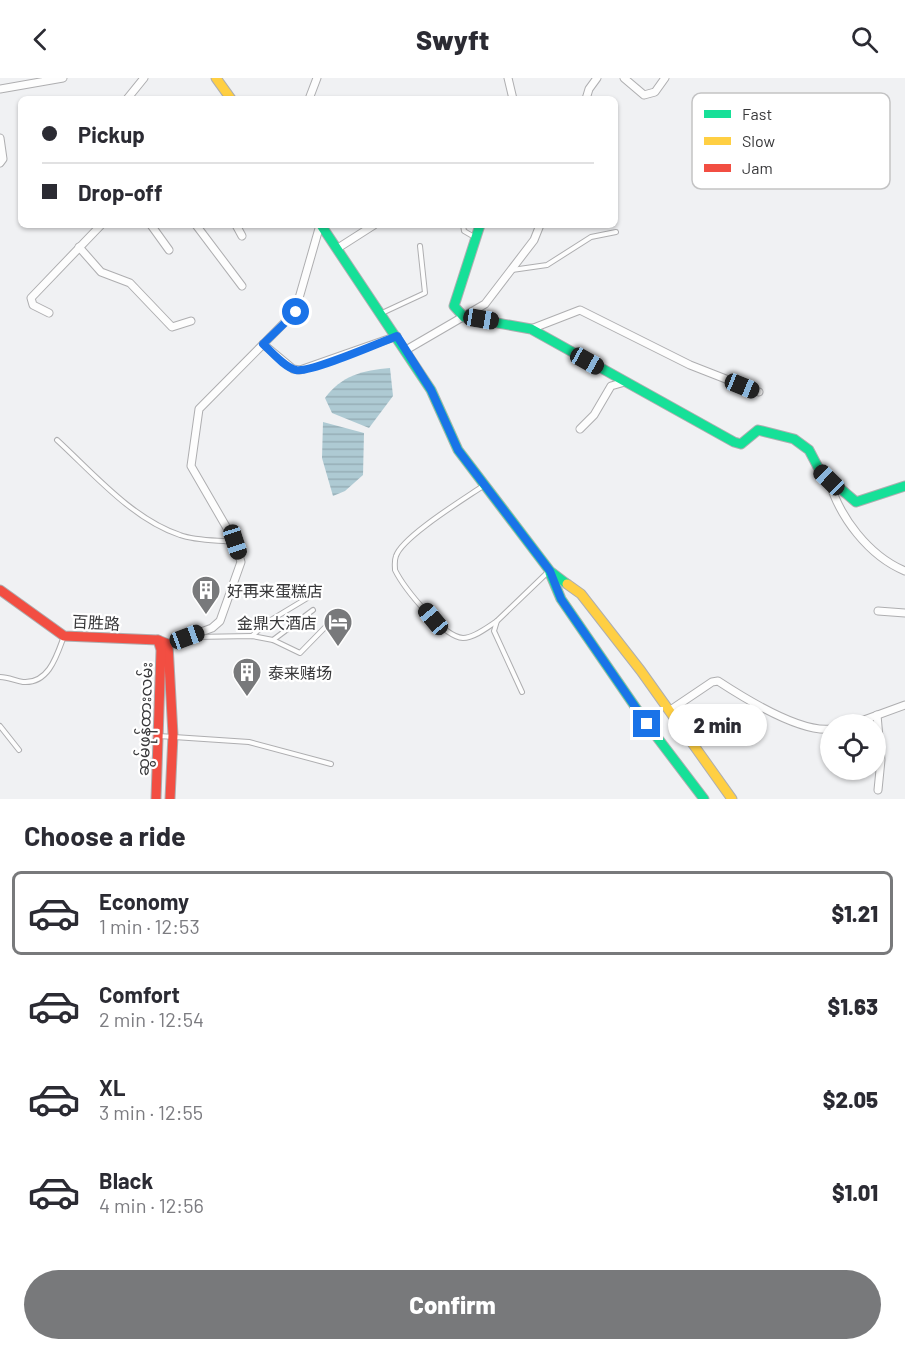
<!DOCTYPE html>
<meta charset="utf-8">
<style>
body{margin:0;font-family:Barlow,"Noto Sans SC","Noto Sans Myanmar",sans-serif;background:#f2f2f3;color:#2b2b33;height:100vh;display:flex;flex-direction:column;font-size:22px;white-space:nowrap}
*{box-sizing:border-box;margin:0}
p{font-size:20px;color:#7c7c81}
.icon{flex:none;width:33px;height:33px;fill:none;stroke:currentColor;stroke-width:2;stroke-linecap:round;stroke-linejoin:round}
.map{position:relative;height:721px;overflow:hidden}
.side{display:flex;flex-direction:column;background:#fff;flex:1}
.side>*{flex:none}
.guide{position:absolute;left:18px;top:18px;width:600px;height:132px;border-radius:9px;box-shadow:0 2px 4px #0004;display:grid;align-content:center;height:132px;padding:0 24px;background:#fff}
.fabs{position:absolute;left:820px;top:636px;display:grid;gap:12px}
.fabs a{display:grid;place-items:center;width:66px;height:66px;border-radius:50%;background:#fff;box-shadow:0 2px 4px #0004;font-size:30px}
.end{position:absolute;width:27px;height:27px;margin:-14px;border:8px solid #1a73e8;background:#fff;box-shadow:0 0 0 3px #fff}
.from{border-radius:50%}
.bubble{position:absolute;height:42px;border-radius:21px;background:#fff;box-shadow:0 2px 4px #0004;font-size:20px;font-weight:800;line-height:42px;text-align:center}
.car{position:absolute;width:18px;height:36px;margin:-18px -9px;border-radius:8px;box-shadow:0 0 4px 2px #0007;background:linear-gradient(#222 24%,#8ab4d8 0 40%,#222 0 76%,#8ab4d8 0 86%,#222 0)}
.guide b{display:flex;align-items:center;gap:21px;height:57px;font-size:22px}
.guide b+b{border-top:2px solid #e1e1e2}
.guide i{width:15px;height:15px;background:#2b2b33}
ul{padding:0;list-style:none}
li{display:flex;align-items:center;gap:18px;height:84px;margin:0 12px 9px;padding:0 12px;border:3px solid transparent;border-radius:9px}
li div{flex:1}
li b{display:block;font-size:22px}
li em{font-style:normal;font-weight:800}
li.current{border-color:#78797b}
li>.icon{width:54px;height:54px;stroke-width:1.5}
h2{padding:0 24px;font-size:27px;line-height:72px}
.button{display:flex;gap:12px;margin-top:auto;padding:12px 24px}
.button a{flex:1;height:69px;border-radius:36px;background:#78797b;color:#fff;font-size:24px;font-weight:800;line-height:69px;text-align:center}
header{display:flex;justify-content:space-between;align-items:center;height:78px;padding:0 24px;background:#fff;font-size:27px;font-weight:800}
.map>svg:first-child{display:block}
.water{fill:url(#water-rules)}
.lines{fill:none;stroke-linecap:round;stroke-linejoin:round}
.lane-casing{stroke:#aeaeb0;stroke-width:6}
.street-casing{stroke:#aeaeb0;stroke-width:9}
.fast-casing{stroke:#aeaeb0;stroke-width:11}
.slow-casing{stroke:#aeaeb0;stroke-width:11}
.jam-casing{stroke:#aeaeb0;stroke-width:11}
.lane{stroke:#fdfdfd;stroke-width:4}
.street{stroke:#fdfdfd;stroke-width:7}
.fast{stroke:#16e098;stroke-width:9}
.slow{stroke:#ffcf43;stroke-width:9}
.jam{stroke:#f24e42;stroke-width:9}
.route{stroke:#1a73e8;stroke-width:8}
.labels{text-anchor:middle;dominant-baseline:central;stroke-width:4.5;stroke-linejoin:round;paint-order:stroke}
.poi-label{font-size:16px;fill:#38383a;stroke:#fff;text-anchor:start}
.street-label{font-size:16px;fill:#38383a;stroke:#fff}
.key{fill:#fff;stroke:#c3c3c4;stroke-width:1.5}
.key-label{font-size:16px;fill:#38383a}
</style>
<header><svg class="icon" aria-label="back" viewBox="0 0 24 24"><path d="M15 5l-7 7 7 7"/></svg>Swyft<svg class="icon" aria-label="search" viewBox="0 0 24 24"><circle cx="10" cy="10" r="6"/><path d="M15 15l6 6"/></svg></header>
<div class="map">
<svg width="905" height="721" viewBox="0 0 905 721">
<defs>
<pattern id="water-rules" width="6" height="5" patternUnits="userSpaceOnUse" patternTransform="scale(1.5)"><rect width="6" height="5" fill="#aecad3"/><path d="M0 2.5h6" fill="none" stroke="#96aeb6"/></pattern>
</defs>
<rect width="100%" height="100%" fill="#f0f1f3"/>
<g class="water">
<path d="M390,290l3,28 -24,32 -37,-15 -7,-15c16,-22 38,-28 65,-30z"/>
<path d="M323,344l41,11 -1,42 -18,16 -12,5 -11,-38z"/>
</g>
<g class="lines">
<g class="lane-casing">
<g id="lane">
<path d="M463,147l1,6 12,7"/>
<path d="M512,192l35,-5 44,-28 25,-5"/>
<path d="M382,235l43,-20 -5,-47"/>
<path d="M57,362c36,33 75,79 123,95 16,6 37,5 55,7"/>
<path d="M483,408c-19,13 -81,51 -87,70 -2,5 -1,10 -1,14 9,18 48,67 68,68 11,0 25,-11 34,-17"/>
<path d="M252,558l14,-13 43,-26"/>
<path d="M194,559l58,-1 21,4 27,13 41,-42"/>
<path d="M273,562l40,-30"/>
<path d="M0,599c9,0 15,4 23,5 26,2 34,-27 41,-46"/>
<path d="M522,614l-28,-61 3,-10 52,-50"/>
<path d="M0,648l19,24"/>
<path d="M159,658l90,6 82,22"/>
</g>
</g>
<g class="street-casing">
<g id="street">
<path d="M508,0l5,21"/>
<path d="M624,0l20,17 11,-3 10,-14"/>
<path d="M0,11l63,-11"/>
<path d="M127,21l17,-21"/>
<path d="M309,21l8,-21"/>
<path d="M586,21l3,-10 8,-11"/>
<path d="M0,60l3,21 -3,4"/>
<path d="M151,147l18,25"/>
<path d="M196,147l46,61"/>
<path d="M236,147l6,11"/>
<path d="M79,169l22,25 29,11 42,44 19,-6"/>
<path d="M338,170l36,-23"/>
<path d="M49,235l-16,-8 -2,-7 70,-73"/>
<path d="M531,251l49,-19 110,55 69,27"/>
<path d="M263,266l30,25 7,1 97,-34"/>
<path d="M406,272l79,-46 49,-64 6,-15"/>
<path d="M580,351l14,-14 17,-29 14,-4"/>
<path d="M829,402c10,37 40,76 76,91"/>
<path d="M878,533l27,2"/>
<path d="M166,567l46,-17 8,-7 21,-59 -6,-20 -44,-76 8,-57 96,-97 25,-87"/>
<path d="M669,633l43,-29 6,-1c26,17 82,52 113,48"/>
<path d="M877,637l4,45 -3,30"/>
<path d="M853,646l52,-19"/>
</g>
</g>
<g class="fast-casing">
<g id="fast">
<path d="M321,147l110,165 27,60 92,121 17,13"/>
<path d="M480,147l-26,81 10,11 67,12 203,113 7,2 17,-14 36,9 15,11 11,21 36,31 49,-16"/>
<path d="M550,495l11,26 86,125 57,75"/>
</g>
</g>
<g class="slow-casing">
<g id="slow">
<path d="M216,0l15,21"/>
<path d="M567,506l14,10 60,77 91,128"/>
</g>
</g>
<g class="jam-casing">
<g id="jam">
<path d="M0,512l64,46 94,4 10,4 5,91 -3,64"/>
<path d="M156,721l5,-149 -3,-10"/>
</g>
</g>
<use href="#lane" class="lane"/>
<use href="#street" class="street"/>
<use href="#fast" class="fast"/>
<use href="#slow" class="slow"/>
<use href="#jam" class="jam"/>
</g>
<g class="lines">
<path class="route" d="M296,234l-33,32c9,8 21,23 33,26 14,3 83,-27 101,-34l34,54 27,60 92,121 11,28 86,125"/>
</g>
<defs>
<g id="building-pin" transform="scale(1.5)"><path d="M0 17L-7.5 6A9.5 9.5 0 1 1 7.5 6Z" fill="#78797b" stroke="#fff"/><path d="M-4-6H4V6H1V3H-1V6H-4ZM-2.5-4.3h1.7v1.8h-1.7ZM.8-4.3h1.7v1.8H.8ZM-2.5-1h1.7V.8h-1.7ZM.8-1h1.7V.8H.8Z" fill="#fff"/></g>
<g id="hotel-pin" transform="scale(1.5)"><path d="M0 17L-7.5 6A9.5 9.5 0 1 1 7.5 6Z" fill="#78797b" stroke="#fff"/><path d="M-6-4.5h1.5V1H6V5H4.5V3h-9V5H-6ZM-4 0a1.8 1.8 0 1 1 3.6 0ZM.5 0V-2.5h3Q6-2.5 6 0Z" fill="#fff"/></g>
</defs>
<g fill-rule="evenodd">
<use href="#building-pin" x="206" y="512"/>
<use href="#hotel-pin" x="338" y="544"/>
<use href="#building-pin" x="247" y="594"/>
</g>
<g class="labels">
<g class="poi-label">
<text x="227" y="512">好再来蛋糕店</text>
<text x="317" y="544" text-anchor="end">金鼎大酒店</text>
<text x="268" y="594">泰来赌场</text>
</g>
<g class="street-label">
<text transform="translate(96 544) rotate(3)">百胜路</text>
<text transform="translate(144 641) rotate(-88)">ဆွမ်ဖုန်ထားလမ်း</text>
</g>
</g>
<rect x="692" y="15" width="198" height="96" rx="9" class="key"/>
<rect x="704" y="32" width="27" height="8" fill="#16e098"/>
<rect x="704" y="59" width="27" height="8" fill="#ffcf43"/>
<rect x="704" y="86" width="27" height="8" fill="#f24e42"/>
<g class="key-label">
<text x="742" y="42">Fast</text>
<text x="742" y="69">Slow</text>
<text x="742" y="96">Jam</text>
</g>
</svg>
<div class="fabs">
<a><svg class="icon" aria-label="locate" viewBox="0 0 24 24"><circle cx="12" cy="12" r="6"/><path d="M12 2v4M12 18v4M2 12h4M18 12h4"/></svg></a>
</div>
<i class="end from" style="left:296px;top:234px"></i>
<i class="end" style="left:647px;top:646px"></i>
<div class="bubble" style="left:668px;top:626px;width:99px">2 min</div>
<i class="car" style="left:481px;top:241px;rotate:99deg"></i>
<i class="car" style="left:587px;top:283px;rotate:119deg"></i>
<i class="car" style="left:742px;top:308px;rotate:112deg"></i>
<i class="car" style="left:829px;top:402px;rotate:314deg"></i>
<i class="car" style="left:235px;top:464px;rotate:162deg"></i>
<i class="car" style="left:433px;top:541px;rotate:320deg"></i>
<i class="car" style="left:187px;top:559px;rotate:70deg"></i>
<div class="guide">
<b><i class="from"></i>Pickup</b>
<b><i></i>Drop-off</b>
</div>
</div>
<section class="side">
<h2>Choose a ride</h2>
<ul>
<li class="current"><svg class="icon" aria-label="car" viewBox="0 0 24 24"><path d="M5 17H2v-5l4-1 3-4h7l3 4 3 1v5h-3M9 17h6M6 11h13"/><circle cx="7" cy="17" r="2"/><circle cx="17" cy="17" r="2"/></svg><div><b>Economy</b><p>1 min · 12:53</p></div><em>$1.21</em></li>
<li><svg class="icon" aria-label="car" viewBox="0 0 24 24"><path d="M5 17H2v-5l4-1 3-4h7l3 4 3 1v5h-3M9 17h6M6 11h13"/><circle cx="7" cy="17" r="2"/><circle cx="17" cy="17" r="2"/></svg><div><b>Comfort</b><p>2 min · 12:54</p></div><em>$1.63</em></li>
<li><svg class="icon" aria-label="car" viewBox="0 0 24 24"><path d="M5 17H2v-5l4-1 3-4h7l3 4 3 1v5h-3M9 17h6M6 11h13"/><circle cx="7" cy="17" r="2"/><circle cx="17" cy="17" r="2"/></svg><div><b>XL</b><p>3 min · 12:55</p></div><em>$2.05</em></li>
<li><svg class="icon" aria-label="car" viewBox="0 0 24 24"><path d="M5 17H2v-5l4-1 3-4h7l3 4 3 1v5h-3M9 17h6M6 11h13"/><circle cx="7" cy="17" r="2"/><circle cx="17" cy="17" r="2"/></svg><div><b>Black</b><p>4 min · 12:56</p></div><em>$1.01</em></li>
</ul>
<div class="button"><a>Confirm</a></div>
</section>
